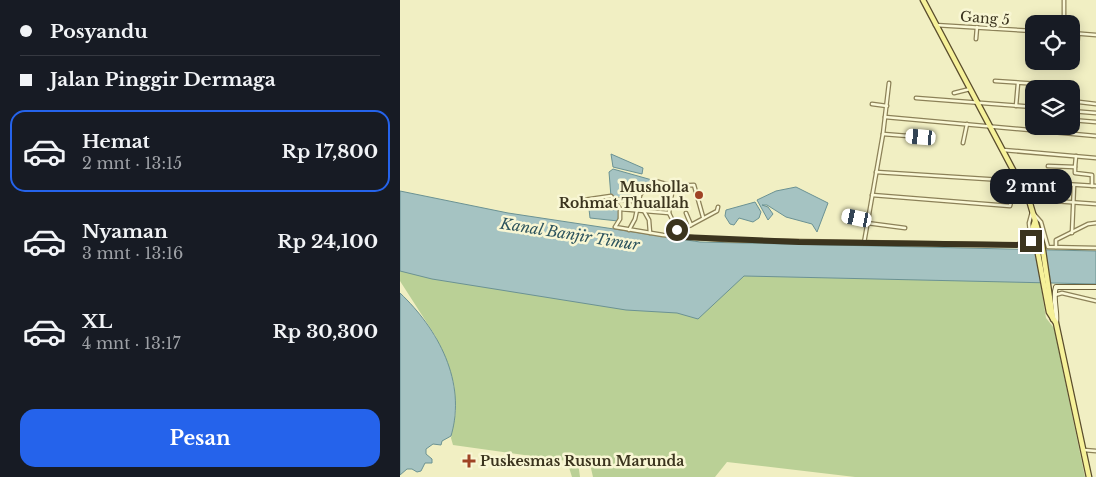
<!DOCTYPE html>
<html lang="id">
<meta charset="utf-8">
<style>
body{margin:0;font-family:"Libre Baskerville",serif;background:#20242c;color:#f1f3f6;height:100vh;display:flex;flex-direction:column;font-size:19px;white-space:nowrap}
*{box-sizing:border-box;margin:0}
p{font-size:16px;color:#9ea1a6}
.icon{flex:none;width:28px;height:28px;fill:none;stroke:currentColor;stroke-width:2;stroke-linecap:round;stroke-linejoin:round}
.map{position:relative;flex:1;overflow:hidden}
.details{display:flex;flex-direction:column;background:#171b24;width:400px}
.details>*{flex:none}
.hud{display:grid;align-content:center;height:110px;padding:0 20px;background:#171b24}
.tools{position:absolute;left:625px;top:15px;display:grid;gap:10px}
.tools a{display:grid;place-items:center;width:55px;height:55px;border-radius:10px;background:#171b24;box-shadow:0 2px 12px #0003;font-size:25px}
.end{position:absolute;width:22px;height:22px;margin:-11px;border:6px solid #3b341e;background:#fff;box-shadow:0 0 0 2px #fff}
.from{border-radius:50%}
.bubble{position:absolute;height:35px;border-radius:15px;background:#171b24;box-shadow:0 2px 12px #0003;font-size:16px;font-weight:700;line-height:35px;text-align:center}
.car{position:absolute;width:15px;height:30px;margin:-15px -8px;border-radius:6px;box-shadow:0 0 4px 1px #0007;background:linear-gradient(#fff 24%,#345 0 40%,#fff 0 76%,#345 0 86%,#fff 0)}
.hud b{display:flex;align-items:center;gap:18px;height:48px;font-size:19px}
.hud b+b{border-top:1px solid #363941}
.hud i{width:12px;height:12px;background:#f1f3f6}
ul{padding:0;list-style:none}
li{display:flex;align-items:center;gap:15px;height:82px;margin:0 10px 8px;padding:0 10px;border:2px solid transparent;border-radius:15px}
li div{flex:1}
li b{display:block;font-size:19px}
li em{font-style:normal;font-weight:700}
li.on{border-color:#2563eb}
li>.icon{width:45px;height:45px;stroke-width:1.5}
.cta{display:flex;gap:10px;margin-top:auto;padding:10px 20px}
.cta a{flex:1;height:58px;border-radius:15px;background:#2563eb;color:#fff;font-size:20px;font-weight:700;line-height:58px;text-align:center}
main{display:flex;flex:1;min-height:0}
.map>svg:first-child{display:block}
.green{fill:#bad096}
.water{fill:#a5c3c2;stroke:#6b9293}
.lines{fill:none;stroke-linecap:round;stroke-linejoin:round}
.street-casing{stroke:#8c8158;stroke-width:5}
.secondary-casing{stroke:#6e623c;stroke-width:6}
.primary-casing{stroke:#5a4d2d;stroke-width:7}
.street{stroke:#fbf9d7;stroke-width:2.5}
.secondary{stroke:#fbf9d7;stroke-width:4}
.primary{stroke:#f6f199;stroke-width:4.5}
.route{stroke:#3b341e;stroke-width:6}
.poi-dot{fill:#9f4325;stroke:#f8f6d3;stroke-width:2}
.labels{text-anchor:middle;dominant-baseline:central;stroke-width:5;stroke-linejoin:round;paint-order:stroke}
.street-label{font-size:14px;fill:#3b341e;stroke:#f8f6d3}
.poi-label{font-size:14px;font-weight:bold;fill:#3b341e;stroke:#f8f6d3;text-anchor:end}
.water-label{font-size:15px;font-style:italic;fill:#2c535c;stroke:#f8f6d3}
</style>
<main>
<section class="details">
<div class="hud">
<b><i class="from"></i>Posyandu</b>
<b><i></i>Jalan Pinggir Dermaga</b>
</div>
<ul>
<li class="on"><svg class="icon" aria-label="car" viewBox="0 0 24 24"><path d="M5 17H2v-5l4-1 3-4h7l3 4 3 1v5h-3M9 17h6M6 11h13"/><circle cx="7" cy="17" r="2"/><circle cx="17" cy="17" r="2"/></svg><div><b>Hemat</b><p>2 mnt · 13:15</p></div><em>Rp 17,800</em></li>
<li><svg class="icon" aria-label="car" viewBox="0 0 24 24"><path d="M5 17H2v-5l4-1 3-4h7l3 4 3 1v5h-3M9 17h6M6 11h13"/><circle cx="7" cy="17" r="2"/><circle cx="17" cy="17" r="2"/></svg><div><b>Nyaman</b><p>3 mnt · 13:16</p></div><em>Rp 24,100</em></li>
<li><svg class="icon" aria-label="car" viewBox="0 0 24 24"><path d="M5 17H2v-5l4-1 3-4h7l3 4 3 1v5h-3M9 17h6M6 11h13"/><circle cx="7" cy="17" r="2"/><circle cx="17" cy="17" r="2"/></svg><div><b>XL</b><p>4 mnt · 13:17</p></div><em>Rp 30,300</em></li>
</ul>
<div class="cta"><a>Pesan</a></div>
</section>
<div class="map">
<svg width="696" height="477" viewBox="0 0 696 477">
<rect width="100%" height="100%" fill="#f1efc3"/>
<path class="green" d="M0,268l640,12 6,38 8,10 31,149h-230l-128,-15 -12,15h-122l-3,-13 -12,-2 2,15h-8l-5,-16 -114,-16 -2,-7 5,-27 -2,-27 -18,-47 -36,-56z"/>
<g class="water">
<path d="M211,154l32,14 -1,6 -29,-7z"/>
<path d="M213,169l39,11 -18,19 -22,-2 7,12 -1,12 -28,-3 -2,-18 23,-3 -2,-25z"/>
<path d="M396,187l32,16 -11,29 -5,-8 -26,-7 -19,-12h-5l6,2 5,7 -5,6 -11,-20 19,-9z"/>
<path d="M0,191l108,22 192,29 396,9v33l-352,-8 -46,43 -21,-6 -51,-3 -69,-11 -125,-20 -32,-8z"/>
<path d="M355,202l6,10 -2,6 -6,4 -14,-4 -5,7 -4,-1 -5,-8 1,-6z"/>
<path d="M0,293c38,36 67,89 51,143l-9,5 -1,4 -8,-1 -7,5v5l6,5v4h-7l-4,8 -4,1 -5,-3h-5l-7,6z"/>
</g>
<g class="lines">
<g class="street-casing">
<g id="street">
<path d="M664,24v-24"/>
<path d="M535,25l99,6"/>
<path d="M671,33l25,2"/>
<path d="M576,39l1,-12"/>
<path d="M677,49l1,-15"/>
<path d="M595,81l60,4"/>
<path d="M554,93l16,-4"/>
<path d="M516,98l118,9"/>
<path d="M671,101l25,3"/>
<path d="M472,104l15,2"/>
<path d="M616,106l2,-23"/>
<path d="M671,111l25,2"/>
<path d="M485,117l211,19"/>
<path d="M671,120l25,2"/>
<path d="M483,134l38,3"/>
<path d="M563,143l4,-19"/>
<path d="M603,150l93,8"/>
<path d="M648,166l27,1 1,-11"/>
<path d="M675,167v6l17,2v11"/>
<path d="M476,172l220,14"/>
<path d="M472,195l138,11 2,-8 84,6"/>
<path d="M214,199l19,2 22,-20 18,5"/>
<path d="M163,203l48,-7 9,13 49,4 4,-27 21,-1 9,32"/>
<path d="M220,209v10l-5,8 48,8 63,5 302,5 3,-4 -2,-18 3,-11"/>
<path d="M244,211l5,9 1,13"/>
<path d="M269,213l9,18 13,-6"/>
<path d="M286,213l5,12 26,-14 1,-4"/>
<path d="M634,214l7,8 7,25 48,1"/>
<path d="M446,216l22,4"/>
<path d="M467,223l38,5"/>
<path d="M229,230l6,-11 5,-23"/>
<path d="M672,233l2,-47"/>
<path d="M464,243l19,-109 6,-51"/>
<path d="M656,247v-7l32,-16 8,-1"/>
<path d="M655,295l7,-2 34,8"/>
<path d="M684,450l12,1"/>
</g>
</g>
<g class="secondary-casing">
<path id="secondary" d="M656,323c2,-11 -4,-25 0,-36h40"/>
</g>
<g class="primary-casing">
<g id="primary">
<path d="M523,0l106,200 13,44 11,75"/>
<path d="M635,221l-2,6 16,85 7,11 33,154"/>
</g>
</g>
<use href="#street" class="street"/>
<use href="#secondary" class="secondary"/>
<use href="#primary" class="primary"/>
</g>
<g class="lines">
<path class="route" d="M277,230h5v7l117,5 228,3 4,-4"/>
</g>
<g class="poi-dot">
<circle cx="299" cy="195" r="5"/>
<path d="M66.5 453.5h5v5h5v5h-5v5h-5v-5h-5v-5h5z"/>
</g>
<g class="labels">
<g class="street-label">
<text transform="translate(585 18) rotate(4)">Gang 5</text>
</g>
<g class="poi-label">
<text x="289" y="187">Musholla<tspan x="289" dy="16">Rohmat Thuallah</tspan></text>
<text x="80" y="461" text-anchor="start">Puskesmas Rusun Marunda</text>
</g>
<g class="water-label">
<text transform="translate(170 234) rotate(9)">Kanal Banjir Timur</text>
</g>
</g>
</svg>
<div class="tools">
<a><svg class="icon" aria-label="locate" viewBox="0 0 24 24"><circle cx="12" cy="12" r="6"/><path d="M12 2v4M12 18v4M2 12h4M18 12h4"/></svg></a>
<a><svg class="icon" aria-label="layers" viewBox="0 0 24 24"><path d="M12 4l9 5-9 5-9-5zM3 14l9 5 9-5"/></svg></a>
</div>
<i class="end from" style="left:277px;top:230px"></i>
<i class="end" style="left:631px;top:241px"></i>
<div class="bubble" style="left:590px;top:169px;width:82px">2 mnt</div>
<i class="car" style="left:521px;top:137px;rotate:275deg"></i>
<i class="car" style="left:457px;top:218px;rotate:282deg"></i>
</div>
</main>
